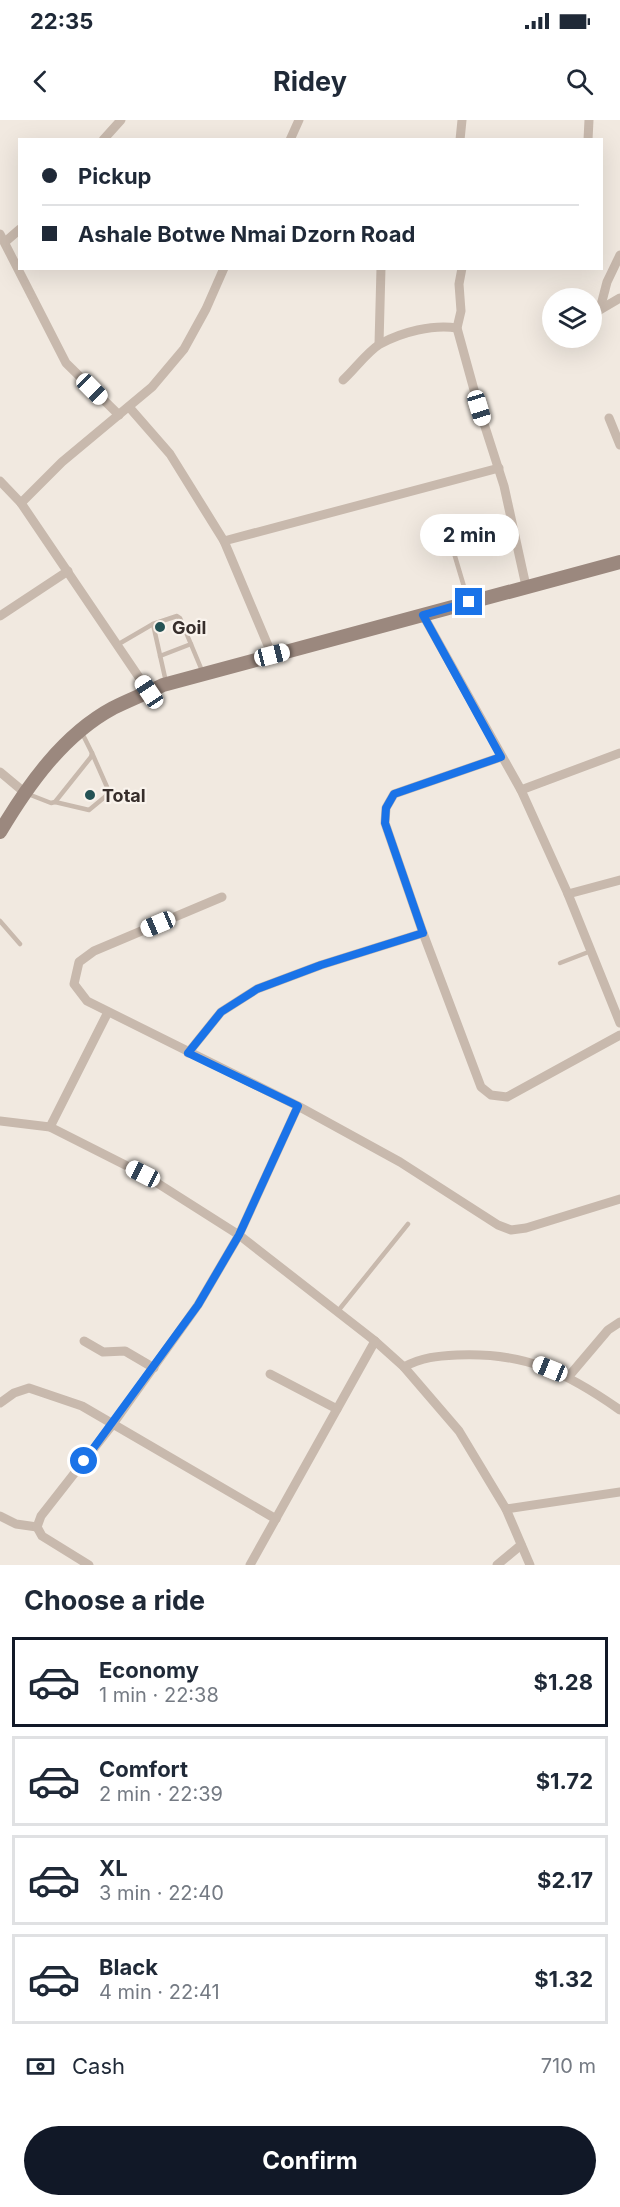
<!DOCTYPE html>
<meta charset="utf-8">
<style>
body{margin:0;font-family:Inter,sans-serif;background:#f2f2f3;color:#1f2937;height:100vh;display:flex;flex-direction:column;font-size:22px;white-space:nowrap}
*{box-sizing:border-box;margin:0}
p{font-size:20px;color:#747a83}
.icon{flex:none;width:33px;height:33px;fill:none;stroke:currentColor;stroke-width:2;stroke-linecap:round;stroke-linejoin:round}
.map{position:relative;height:1445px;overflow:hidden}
.details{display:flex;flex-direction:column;background:#fff;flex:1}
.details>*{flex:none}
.guide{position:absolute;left:18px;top:18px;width:585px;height:132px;border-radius:0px;box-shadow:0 6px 24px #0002;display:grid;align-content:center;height:132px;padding:0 24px;background:#fff}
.controls{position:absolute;left:542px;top:168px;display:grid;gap:12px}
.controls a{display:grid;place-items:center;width:60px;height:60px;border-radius:50%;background:#fff;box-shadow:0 6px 24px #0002;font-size:30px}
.end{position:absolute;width:27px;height:27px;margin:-14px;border:8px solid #1a73e8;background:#fff;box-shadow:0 0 0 3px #fff}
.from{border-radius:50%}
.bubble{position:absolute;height:42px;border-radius:21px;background:#fff;box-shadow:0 6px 24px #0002;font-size:20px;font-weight:700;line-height:42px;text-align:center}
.car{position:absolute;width:18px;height:36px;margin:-18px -9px;border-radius:8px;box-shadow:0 0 4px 2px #0007;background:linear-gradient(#fff 24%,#345 0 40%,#fff 0 76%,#345 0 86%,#fff 0)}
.guide b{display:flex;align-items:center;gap:21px;height:57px;font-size:22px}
.guide b+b{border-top:2px solid #e0e1e3}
.guide i{width:15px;height:15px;background:#1f2937}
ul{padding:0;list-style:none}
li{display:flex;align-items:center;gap:18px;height:90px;margin:0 12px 9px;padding:0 12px;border:3px solid #e0e1e3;border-radius:0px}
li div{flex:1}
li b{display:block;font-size:22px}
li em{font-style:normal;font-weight:700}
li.current{border-color:#111827}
li>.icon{width:54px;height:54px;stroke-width:1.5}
h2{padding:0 24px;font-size:27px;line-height:72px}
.pay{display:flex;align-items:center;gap:15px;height:66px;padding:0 24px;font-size:22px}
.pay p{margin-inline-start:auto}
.action{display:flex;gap:12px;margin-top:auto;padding:12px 24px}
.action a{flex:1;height:69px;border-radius:36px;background:#111827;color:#fff;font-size:24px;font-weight:700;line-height:69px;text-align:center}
.status{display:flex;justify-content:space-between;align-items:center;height:42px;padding:0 30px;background:#fff;direction:ltr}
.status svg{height:16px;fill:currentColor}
header{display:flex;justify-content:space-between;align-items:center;height:78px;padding:0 24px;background:#fff;font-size:27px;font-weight:700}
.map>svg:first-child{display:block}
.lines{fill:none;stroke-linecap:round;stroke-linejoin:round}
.service{stroke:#c8b9ad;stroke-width:4.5}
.minor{stroke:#c8b9ad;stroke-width:9}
.secondary{stroke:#9b887e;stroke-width:14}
.route{stroke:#1a73e8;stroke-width:8}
.poi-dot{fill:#245254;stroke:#f9f3ec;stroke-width:2}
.labels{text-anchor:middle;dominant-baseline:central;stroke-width:4.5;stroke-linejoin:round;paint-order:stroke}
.poi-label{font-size:18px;font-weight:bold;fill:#372e2b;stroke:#f9f3ec;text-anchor:start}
</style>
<div class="status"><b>22:35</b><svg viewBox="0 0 49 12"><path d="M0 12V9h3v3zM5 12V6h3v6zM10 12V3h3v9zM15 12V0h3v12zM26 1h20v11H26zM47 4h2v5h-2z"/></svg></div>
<header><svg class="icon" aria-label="back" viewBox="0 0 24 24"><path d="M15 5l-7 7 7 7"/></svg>Ridey<svg class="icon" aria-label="search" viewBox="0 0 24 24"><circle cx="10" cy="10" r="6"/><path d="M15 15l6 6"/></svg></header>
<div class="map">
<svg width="620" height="1445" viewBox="0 0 620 1445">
<rect width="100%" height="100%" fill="#f1e9e0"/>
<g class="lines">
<g class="service">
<path d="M448,413l20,67"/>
<path d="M117,525l36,-21"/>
<path d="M160,536l31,-12"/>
<path d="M166,562l-13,-58 24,-8 3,2 23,55"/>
<path d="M28,674l23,9 4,-1 36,-45 1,-4 -11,-22"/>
<path d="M55,682l34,8 17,-14 1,-9 -15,-34"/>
<path d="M0,801l20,23"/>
<path d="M560,843l31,-12"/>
<path d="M338,1191l70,-87"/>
</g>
<g class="minor">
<path d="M103,20l18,-20"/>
<path d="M290,20l9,-20"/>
<path d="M460,20l2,-20"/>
<path d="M588,20l1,-20"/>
<path d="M0,114l66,129 53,52"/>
<path d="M5,122l15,-13"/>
<path d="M462,148l-3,16 2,27 -4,17 22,80 25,78 22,100"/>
<path d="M600,189l7,-27 13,-27"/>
<path d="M591,195l29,-17"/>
<path d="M379,224l2,-76"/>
<path d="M343,260c12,-11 24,-28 37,-36 22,-12 53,-20 77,-16"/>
<path d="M129,287l41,47 54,87 48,114"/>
<path d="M609,298l11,27"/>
<path d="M0,361l21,22 128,189"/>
<path d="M21,383l41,-41 90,-75 32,-38 22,-40 18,-41"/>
<path d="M224,421l275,-73"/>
<path d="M423,495l98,175 47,104 52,129"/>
<path d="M0,496l68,-45"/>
<path d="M501,637l-107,37 -8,14 -1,15 38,110 58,154 10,8 16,2 113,-62"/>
<path d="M0,652l24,20"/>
<path d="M521,670l99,-37"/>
<path d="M568,774l52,-14"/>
<path d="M222,777l-128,54 -15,11 -5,22 13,17 211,105 102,56 98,63 13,5 15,-2 94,-29"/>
<path d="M188,933l33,-41 36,-23 64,-24 102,-32"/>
<path d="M0,1001l50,6 93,47 96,61 136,106 29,26 55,64 47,78 24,56"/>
<path d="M50,1007l58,-115"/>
<path d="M84,1221l19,11 22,-1 29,17"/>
<path d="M404,1247c18,-10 34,-11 53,-12 68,-3 109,17 163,55"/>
<path d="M270,1254l67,35"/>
<path d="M569,1256l39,-46 12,-8"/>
<path d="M0,1283l14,-10 15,-5 53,18 194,113"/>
<path d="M506,1389l114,-17"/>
<path d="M0,1396l16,8 21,3"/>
<path d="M89,1445l-47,-29 -5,-9 4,-11 72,-92 85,-119 41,-70 59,-129"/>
<path d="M250,1445l125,-224"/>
<path d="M497,1445l24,-20"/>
</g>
<path class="secondary" d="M0,712c28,-47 63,-97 113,-124 16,-8 34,-15 50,-23l457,-123"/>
</g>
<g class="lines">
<path class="route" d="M84,1341l114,-156 41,-70 59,-129 -110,-53 33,-41 36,-23 64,-24 102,-32 -38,-110 1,-15 8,-14 107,-37 -78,-142 46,-13"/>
</g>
<g class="poi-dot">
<circle cx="160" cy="507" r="6"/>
<circle cx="90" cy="675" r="6"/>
</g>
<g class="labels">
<g class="poi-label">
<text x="172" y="507">Goil</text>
<text x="102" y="675">Total</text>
</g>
</g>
</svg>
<div class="controls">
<a><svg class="icon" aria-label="layers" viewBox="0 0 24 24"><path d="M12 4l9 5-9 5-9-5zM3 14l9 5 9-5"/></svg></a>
</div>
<i class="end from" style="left:84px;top:1341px"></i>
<i class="end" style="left:469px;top:482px"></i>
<div class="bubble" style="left:420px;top:394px;width:99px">2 min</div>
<i class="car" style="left:92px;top:269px;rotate:135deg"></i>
<i class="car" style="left:479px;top:288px;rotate:163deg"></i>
<i class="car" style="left:272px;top:535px;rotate:76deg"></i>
<i class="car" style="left:149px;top:572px;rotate:326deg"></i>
<i class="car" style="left:158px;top:804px;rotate:247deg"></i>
<i class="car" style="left:143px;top:1054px;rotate:297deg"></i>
<i class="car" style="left:550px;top:1249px;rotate:292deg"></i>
<div class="guide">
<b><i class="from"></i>Pickup</b>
<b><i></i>Ashale Botwe Nmai Dzorn Road</b>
</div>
</div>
<section class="details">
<h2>Choose a ride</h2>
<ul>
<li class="current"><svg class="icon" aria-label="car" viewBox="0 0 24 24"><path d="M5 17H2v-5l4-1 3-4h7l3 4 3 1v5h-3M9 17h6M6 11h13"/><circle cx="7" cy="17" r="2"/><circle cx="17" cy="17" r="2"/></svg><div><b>Economy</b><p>1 min · 22:38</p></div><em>$1.28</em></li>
<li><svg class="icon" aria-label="car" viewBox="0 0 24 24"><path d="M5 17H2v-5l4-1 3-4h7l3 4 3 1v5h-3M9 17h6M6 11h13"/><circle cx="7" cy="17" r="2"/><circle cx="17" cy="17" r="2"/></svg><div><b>Comfort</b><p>2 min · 22:39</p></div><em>$1.72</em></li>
<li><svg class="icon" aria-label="car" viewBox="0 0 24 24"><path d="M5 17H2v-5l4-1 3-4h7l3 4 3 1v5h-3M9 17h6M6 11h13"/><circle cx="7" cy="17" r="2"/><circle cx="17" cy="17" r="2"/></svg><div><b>XL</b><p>3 min · 22:40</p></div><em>$2.17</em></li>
<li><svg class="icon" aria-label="car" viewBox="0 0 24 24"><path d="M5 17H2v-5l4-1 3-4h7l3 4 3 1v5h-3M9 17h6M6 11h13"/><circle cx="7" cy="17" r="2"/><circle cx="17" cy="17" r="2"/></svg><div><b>Black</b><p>4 min · 22:41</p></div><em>$1.32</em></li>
</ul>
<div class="pay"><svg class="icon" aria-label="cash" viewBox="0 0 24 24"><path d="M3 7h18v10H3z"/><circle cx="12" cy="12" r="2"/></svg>Cash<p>710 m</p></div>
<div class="action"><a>Confirm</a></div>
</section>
